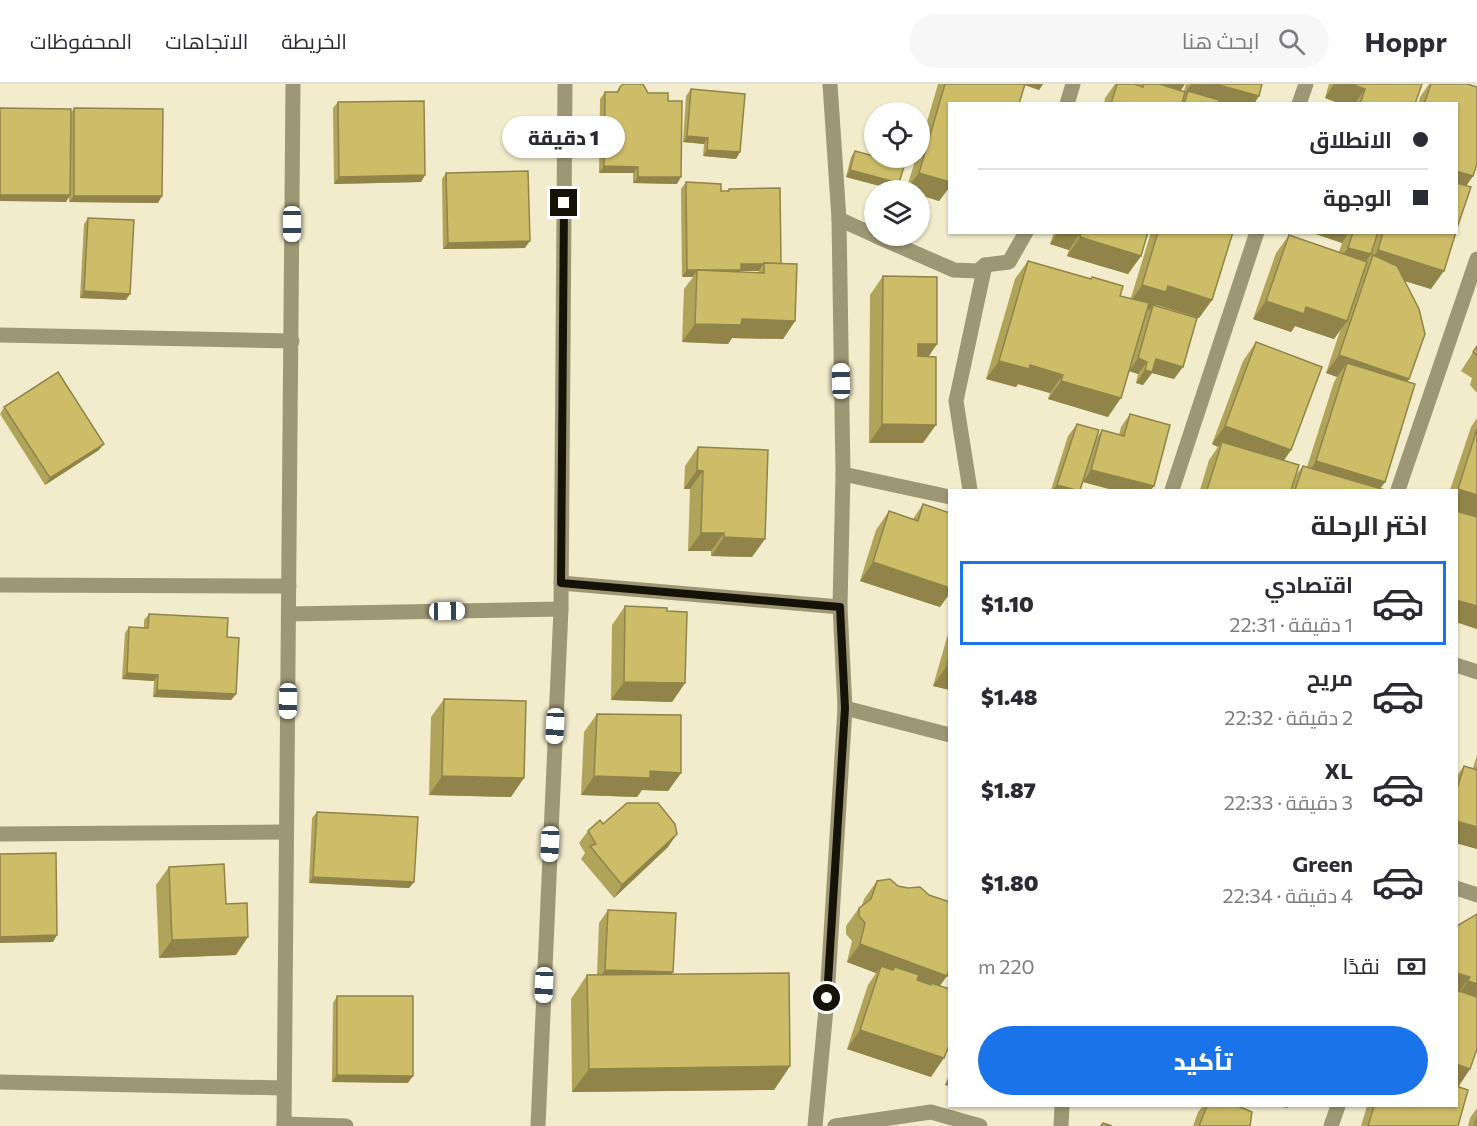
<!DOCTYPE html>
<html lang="ar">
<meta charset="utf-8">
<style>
body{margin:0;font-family:Commissioner,Cairo,sans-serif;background:#f7f7f7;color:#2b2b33;direction:rtl;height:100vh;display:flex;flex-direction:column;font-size:22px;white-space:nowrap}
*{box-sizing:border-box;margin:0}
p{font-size:20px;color:#7c7c81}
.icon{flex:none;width:33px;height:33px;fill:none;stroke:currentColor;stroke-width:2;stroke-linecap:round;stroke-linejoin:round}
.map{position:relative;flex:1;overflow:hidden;direction:ltr}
.side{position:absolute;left:948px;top:405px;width:510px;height:618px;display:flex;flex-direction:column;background:#fff;border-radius:0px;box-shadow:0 2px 4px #0004;direction:rtl}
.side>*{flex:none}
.top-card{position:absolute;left:948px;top:18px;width:510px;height:132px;border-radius:0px;box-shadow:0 2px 4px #0004;direction:rtl;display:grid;align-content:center;height:132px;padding:0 30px;background:#fff}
.tools{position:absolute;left:864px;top:18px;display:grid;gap:12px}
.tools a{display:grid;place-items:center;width:66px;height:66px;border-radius:50%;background:#fff;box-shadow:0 2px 4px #0004;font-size:30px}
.end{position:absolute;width:27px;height:27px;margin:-14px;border:8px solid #151308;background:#fff;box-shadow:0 0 0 3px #fff}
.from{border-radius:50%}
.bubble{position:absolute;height:42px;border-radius:21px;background:#fff;box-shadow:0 2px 4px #0004;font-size:20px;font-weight:800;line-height:42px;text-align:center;direction:rtl}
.car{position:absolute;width:18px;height:36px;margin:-18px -9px;border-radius:8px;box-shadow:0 0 4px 2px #0007;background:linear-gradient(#fff 24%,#345 0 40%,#fff 0 76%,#345 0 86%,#fff 0)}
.top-card b{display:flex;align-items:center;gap:21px;height:57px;font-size:22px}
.top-card b+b{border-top:2px solid #e1e1e2}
.top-card i{width:15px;height:15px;background:#2b2b33}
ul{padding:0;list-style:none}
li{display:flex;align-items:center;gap:18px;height:84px;margin:0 12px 9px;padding:0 18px;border:3px solid transparent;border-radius:0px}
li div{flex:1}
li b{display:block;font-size:22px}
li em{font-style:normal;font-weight:800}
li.selected{border-color:#1a73e8}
li>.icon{width:54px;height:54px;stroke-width:1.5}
h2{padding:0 30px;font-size:27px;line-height:72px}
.pay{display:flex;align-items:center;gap:15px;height:66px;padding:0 30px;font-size:22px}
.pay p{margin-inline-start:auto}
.cta{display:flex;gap:12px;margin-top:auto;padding:12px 30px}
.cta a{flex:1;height:69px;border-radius:36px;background:#1a73e8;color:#fff;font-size:24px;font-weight:800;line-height:69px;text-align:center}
header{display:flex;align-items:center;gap:36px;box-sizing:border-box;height:84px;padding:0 30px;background:#fff;border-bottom:2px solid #e1e1e2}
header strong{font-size:28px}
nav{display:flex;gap:33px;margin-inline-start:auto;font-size:21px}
.search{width:420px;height:54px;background:#f7f7f7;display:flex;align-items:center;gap:15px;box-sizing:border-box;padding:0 21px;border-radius:33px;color:#7c7c81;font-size:22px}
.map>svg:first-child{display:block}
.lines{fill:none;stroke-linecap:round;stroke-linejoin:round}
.street{stroke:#9e9776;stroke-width:15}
.wall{fill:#b0a35a;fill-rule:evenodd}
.shaded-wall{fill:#90844a}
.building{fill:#cdbd69;stroke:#90844a;stroke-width:1.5}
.route{stroke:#151308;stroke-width:8}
</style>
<header>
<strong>Hoppr</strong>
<div class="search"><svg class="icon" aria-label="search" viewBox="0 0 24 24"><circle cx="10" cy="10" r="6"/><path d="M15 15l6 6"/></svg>ابحث هنا</div>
<nav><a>الخريطة</a><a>الاتجاهات</a><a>المحفوظات</a></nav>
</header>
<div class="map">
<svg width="1477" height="1042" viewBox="0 0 1477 1042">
<rect width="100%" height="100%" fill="#f2eccd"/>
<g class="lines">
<g class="street">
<path d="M1067,20l6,-20"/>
<path d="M1299,20l7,-20"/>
<path d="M839,135l35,16"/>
<path d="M876,152l78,34 24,1 7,-6 24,-3 17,-30"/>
<path d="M0,251l292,6"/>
<path d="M843,390l107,23"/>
<path d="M970,406l-14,-89 29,-136"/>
<path d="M1172,406l85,-258"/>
<path d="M1398,406l79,-231"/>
<path d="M561,499l279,24"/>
<path d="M0,501l289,1"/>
<path d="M289,530l272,-5 4,-525"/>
<path d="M1456,581l21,7"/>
<path d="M845,624l105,27"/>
<path d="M0,750l286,-2"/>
<path d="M1456,804l21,7"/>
<path d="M0,998l284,6"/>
<path d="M284,1040l62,2"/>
<path d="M284,1042l9,-1042"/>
<path d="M538,1042l23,-517"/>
<path d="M815,1042l12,-128 18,-290 -5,-101 3,-133 -4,-255 -9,-135"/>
<path d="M835,1042l96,-14 49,14"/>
<path d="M1061,1042l1,-20"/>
<path d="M1331,1042l7,-20"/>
</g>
</g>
<g class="wall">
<path d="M938,0h105l-4,6 -14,-5 -86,116 -19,-6v-5h-14l10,-32h4v-12z"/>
<path d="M1115,0h70l-4,6 3,1 2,-7h76l-78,20h-80l1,-6z"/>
<path d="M1329,0h93l-7,20h-74l-16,-6z"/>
<path d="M1429,0h38l6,92 -7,10 -10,-82h-38l2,-7z"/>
<path d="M620,3l28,6 20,8 9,83 -44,-1v-10h-34l1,-74 5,-7h11z"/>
<path d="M691,5l45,70 -33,-3 1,-12 -21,-2 3,-46z"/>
<path d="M338,18l87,73 -4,7 -87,2 -1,-76z"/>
<path d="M74,24l84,95 -89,-1v-5l-3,5 5,-89z"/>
<path d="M855,67l44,32 -4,7 -49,-13 5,-20z"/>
<path d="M446,89l79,75 -82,1 -1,-70z"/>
<path d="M686,98l35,9h6l2,-2 52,75 14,57 -12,18 -51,-1 -4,6 -46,-2 2,-53 9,-12h-11l-1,-88zM741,187h18l-2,2 -17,-1z"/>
<path d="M88,134l38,82 -46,-2 4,-74z"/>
<path d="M1054,148h94l-7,24 -13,18 -61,-18 2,-6 -19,-6z"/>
<path d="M1151,148h82l-21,68 -13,18 -42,-13 -1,1 18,73 -22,-6 -9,12 -7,-2 2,-9 -9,-3 -21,46 -60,-18 2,-6 -32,-9 -2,3 -30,-8 29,-100 13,-18 92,35 11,2z"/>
<path d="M1310,148h146l-25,57 -26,-8 4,98 -2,3 -22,100 -5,7 5,1h-185l9,-30 9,-13 -6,-3 31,-83 13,-19 35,108 -7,10 11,16 8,-10 4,1 27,-85 3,-5 -11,-4 15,-45 -7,11 -39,-13 -4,6 -38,-13 23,-66 13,-18 50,17 3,-9z"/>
<path d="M883,192l54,68 -9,13 -5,86h-54l1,-148z"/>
<path d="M1477,262v47l-7,-8 2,-7 -11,-7z"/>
<path d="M4,323l95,43 -54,35 -45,-71z"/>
<path d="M1130,330l24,72 -3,4h-38l-30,-8 -3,8h-29l17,-54 9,-12 19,15 6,-9 17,5 2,-8z"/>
<path d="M1477,334v211l-21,-7v-132h-6l21,-63z"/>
<path d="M698,363l54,110 -41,-1v-5h-23l2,-62h-6l1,-23z"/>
<path d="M923,420l27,9v80l-10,14 -80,-26 16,-51 13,-19 24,8z"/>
<path d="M625,522l60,77 -13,19 -61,-2 1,-75z"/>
<path d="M149,530l78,23 9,57 -5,6 -78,-3 1,-16 -32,-2 3,-46 4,-6h15v-7z"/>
<path d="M950,543v63l-17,-4z"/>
<path d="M444,615l67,98 -82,-2 2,-78z"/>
<path d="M597,630l84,59 -13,18 -26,-1 -5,7 -56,-2 3,-63z"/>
<path d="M1477,671v94l-21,-6v-66l8,-11 9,2z"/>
<path d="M317,728l97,70 -5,6 -100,-5 3,-65z"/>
<path d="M603,740l65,23 -54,51 -33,-39 4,-6 -6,-10 9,-12z"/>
<path d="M169,783l57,37 10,51 -77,3 -3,-73z"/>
<path d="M877,797l63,105 -9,91 -84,-28 21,-64 8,-12 -29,-11 5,-21 -6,-7v-8l13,-18 3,-2 2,-7z"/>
<path d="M608,826l64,64 118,92 -16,24 -202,2 -1,-93 16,-24h10l2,-52z"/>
<path d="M1477,830l-7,155 -12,18v39h-97l6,-20h89l1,-180z"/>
<path d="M337,912l71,87 -76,-1 1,-79z"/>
<path d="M950,988v14l-5,-1z"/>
<path d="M1203,1022h35l12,20h-57l5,-14z"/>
<path d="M1477,1024v18h-9l2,-8z"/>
</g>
<g class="shaded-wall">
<path d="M1022,0h21l-4,6z"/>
<path d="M1144,0h41l-9,13z"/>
<path d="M1191,0h24l44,12 -5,8h-48l-18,-13 -5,6z"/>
<path d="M1334,0h17l14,5 -10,15h-14l-16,-6z"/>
<path d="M687,52l21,2 -4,6 -21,-2z"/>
<path d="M707,66l33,2 -4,7 -33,-3z"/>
<path d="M604,82l34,1 -5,6h-34z"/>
<path d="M850,86l49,13 -4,7 -49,-13z"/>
<path d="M1456,87l17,5 -13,19 -4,-1z"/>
<path d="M919,89l31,5v10h-1l-10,13 -19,-6v-5h-14z"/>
<path d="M425,91l-4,7 -87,2 5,-7z"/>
<path d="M638,93h43l-4,7 -44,-1z"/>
<path d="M0,111h70l-4,7 -66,-1z"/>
<path d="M74,112h88l-4,7 -89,-1z"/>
<path d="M1058,148h23l-12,18 -19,-6z"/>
<path d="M1310,148h39l-7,11z"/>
<path d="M1080,153l61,19 -13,18 -61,-18z"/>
<path d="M530,157l-5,7 -82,1 5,-6z"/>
<path d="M1348,164l23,6 -13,19 -23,-7z"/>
<path d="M1378,166l66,21 -13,18 -63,-19 5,-12z"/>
<path d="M741,180h22l-4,7h-18l-4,5 -40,-6 -4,7h-11l5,-7z"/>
<path d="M1142,201l26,1 44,14 -13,18 -42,-13 -4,6v-6l-3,5 -21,-6z"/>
<path d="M84,207l46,3 -4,6 -46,-2z"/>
<path d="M1266,217l40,6 41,14 -13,18 -39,-13 -4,6 -38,-13z"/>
<path d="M742,235l53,2 -12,18 -51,-1 -4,6 -46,-2 13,-18z"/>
<path d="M918,260h19l-13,19h-18z"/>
<path d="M1339,271l70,24 -13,19 -49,-35 -10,14 -11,-4z"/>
<path d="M1138,274l9,4 -9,12 -9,-3z"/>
<path d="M1156,275l27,8 -9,12 -22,-6 -9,12 -7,-2 9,-13z"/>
<path d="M999,277l31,4 33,10 -13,18 -32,-9 -2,3 -30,-8z"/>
<path d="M1061,297l60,17 -13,19 -60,-18z"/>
<path d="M882,340l54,1 -13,18h-54z"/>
<path d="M1225,342l66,24 -13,19 -56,-27 -4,5 -6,-3z"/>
<path d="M104,360l-5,6 -54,35 5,-7z"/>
<path d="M1316,377l69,21 -6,8 -75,-11z"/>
<path d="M697,386l6,1 -13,18h-6z"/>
<path d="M1091,386l63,16 -3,4h-38l-30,-8z"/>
<path d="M1057,401l19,5h-23z"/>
<path d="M1458,405l19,6v23l-21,-7v-20z"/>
<path d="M701,449h23l-13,18h-23z"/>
<path d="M724,453l41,2 -13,18 -41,-1z"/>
<path d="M873,478l77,26v5l-10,14 -80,-26z"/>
<path d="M1456,516l21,6v23l-21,-7z"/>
<path d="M946,583l4,1v22l-17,-4z"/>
<path d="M127,589l31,2 -4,6 -32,-2z"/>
<path d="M624,598l61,1 -13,19 -61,-2z"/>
<path d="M157,606l79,4 -5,6 -78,-3z"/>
<path d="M650,687l31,2 -13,18 -26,-1 -5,7 -56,-2 13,-19z"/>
<path d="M442,692l82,2 -13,19 -82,-2z"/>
<path d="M1456,737l21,6v22l-21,-6z"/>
<path d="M677,750l-9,13 -54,51 8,-13z"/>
<path d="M313,793l101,5 -5,6 -100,-5z"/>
<path d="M57,851l-4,7 -53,1v-6z"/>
<path d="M248,853l-12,18 -77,3 13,-18z"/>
<path d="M860,860l87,32 -13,18 -8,-3 -33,-21 2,-3 -8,10 -6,-11 -5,7 -29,-11z"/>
<path d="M605,886l68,2 -9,13 -68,-3z"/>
<path d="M1456,889l14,4 -13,18h-1z"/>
<path d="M1468,897l9,3v22l-21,-8z"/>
<path d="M860,946l84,28 -13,19 -84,-28z"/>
<path d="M1456,980l14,5 -12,18h-2z"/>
<path d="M790,982l-16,24 -202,2 17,-23z"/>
<path d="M337,991l76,1 -5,7 -76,-1z"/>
<path d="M950,994v8l-5,-1z"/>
<path d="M1278,1022h11l-2,2z"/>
</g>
<g class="building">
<path d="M623,0h20l5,9h20v8h14l-1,76h-43v-10l-34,-1 1,-74h13l2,-5z"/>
<path d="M945,0h80l-6,20h-69v78l-31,-9z"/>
<path d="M1117,0h17l9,3 1,-3h15l26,8 -3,12h-71z"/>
<path d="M1215,0h47l-3,12z"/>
<path d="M1351,0h71l-7,20h-55l5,-15z"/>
<path d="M1431,0h36l10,3v77l-4,12 -17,-5v-67h-32z"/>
<path d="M691,5l54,5 -5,58 -33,-2 1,-12 -21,-2z"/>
<path d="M1188,7l31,9 -1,4h-34z"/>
<path d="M424,17l1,74 -86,2 -1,-75z"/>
<path d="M0,24l71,1 -1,86h-70z"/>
<path d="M74,24l89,1 -1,87h-88z"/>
<path d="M855,67l19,5v2h8l23,5 -6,20 -49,-13z"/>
<path d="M528,87l2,70 -82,2 -2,-70z"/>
<path d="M686,98l35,2v7h8v-2l51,-1 1,76 -17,-1 -1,1h-22v6h-54z"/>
<path d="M1456,99l15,4 -15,44z"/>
<path d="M88,134l46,2 -4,74 -46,-3z"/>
<path d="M1081,148h67l-7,24 -61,-19z"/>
<path d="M1158,148h75l-21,68 -44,-14 -2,6 -24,-7z"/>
<path d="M1353,148h25l-7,22 -23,-6z"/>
<path d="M1383,148h73l-12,39 -66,-21z"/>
<path d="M1289,151l78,27 -20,59 -41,-14 -2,7 -38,-13z"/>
<path d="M1373,171l24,11 22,43 6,25 -16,45 -70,-24z"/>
<path d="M1028,177l63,18 1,-2 31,9 -3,10 29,7 -28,95 -60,-17 2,-6 -33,-10 -1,4 -30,-8z"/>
<path d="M764,179l33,1 -2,57 -53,-2 -1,6 -46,-1 2,-54 67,3z"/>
<path d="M883,192l54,1v67h-19v12l18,1v68l-54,-1z"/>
<path d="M1153,221l44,13 -14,49 -27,-8 -4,13 -7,-2 2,-8 -9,-4z"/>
<path d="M1256,258l66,25 -31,83 -66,-24z"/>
<path d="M1477,262v9l-4,-3z"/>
<path d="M1347,279l68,21 -30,98 -69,-21z"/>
<path d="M58,288l46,72 -54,34 -46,-71z"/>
<path d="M1130,330l40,11 -16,61 -63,-16 11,-40 22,6z"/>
<path d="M1077,340l22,6 -19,60h-4l-19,-5z"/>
<path d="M1477,345v66l-19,-6z"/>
<path d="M1222,358l77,23 -8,25h-84z"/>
<path d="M698,363l70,3 -3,89 -41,-2v-4h-23l2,-62 -6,-1z"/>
<path d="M1303,382l82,24h-90z"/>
<path d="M923,420l27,9v75l-77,-26 16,-51 29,10z"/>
<path d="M1456,427l21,6v89l-21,-6z"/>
<path d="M625,522l42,2v3l20,1 -2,71 -61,-1z"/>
<path d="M149,530l79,4 -1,19 12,1 -3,56 -79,-4 1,-15 -31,-2 2,-46 19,1z"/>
<path d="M950,571v13l-4,-1z"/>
<path d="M444,615l82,2 -2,77 -82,-2z"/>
<path d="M597,630l84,1v58l-31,-2v7l-56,-2z"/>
<path d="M1464,682l13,4v57l-21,-6v-29z"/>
<path d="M627,719h31l17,21 2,10 -55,51 -32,-39 6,-2 -8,-13 12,-11 3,4z"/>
<path d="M317,728l101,5 -4,65 -101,-5z"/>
<path d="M56,769l1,82 -57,2v-83z"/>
<path d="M224,780l2,40 21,-1 1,34 -76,3 -3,-73z"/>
<path d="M890,795l8,7 10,2 12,-1 9,8 21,7v66l-3,8 -87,-32 5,-21 -6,-7v-8l12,-9 6,-18z"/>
<path d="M608,826l68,3 -3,59 -68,-2z"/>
<path d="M1477,830v70l-9,-3 2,-4 -14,-4v-48l1,1z"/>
<path d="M881,882l12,4 2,-3 24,8 -2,5 14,5v-2l19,6v54l-6,15 -84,-28z"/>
<path d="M789,889l1,93 -201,3 -2,-94z"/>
<path d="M1456,906l21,7v52l-7,20 -14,-5z"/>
<path d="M337,912h76v80l-76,-1z"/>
<path d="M1456,1002l12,4 -10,36h-90l6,-20h82z"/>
<path d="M1207,1022h31l14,6 -2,14h-51z"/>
<path d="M1477,1034v8h-3z"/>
<path d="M1103,1039l9,3h-11z"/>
</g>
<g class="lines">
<path class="route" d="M564,119l-3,380 279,24 5,101 -18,290"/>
</g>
</svg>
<div class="tools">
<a><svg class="icon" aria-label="locate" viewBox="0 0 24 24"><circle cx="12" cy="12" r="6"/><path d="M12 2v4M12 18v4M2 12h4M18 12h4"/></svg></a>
<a><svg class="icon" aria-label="layers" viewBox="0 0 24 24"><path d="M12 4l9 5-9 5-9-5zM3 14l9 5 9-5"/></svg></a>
</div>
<i class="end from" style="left:827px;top:914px"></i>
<i class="end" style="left:564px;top:119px"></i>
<div class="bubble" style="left:502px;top:32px;width:123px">1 دقيقة</div>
<i class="car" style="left:292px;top:140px;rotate:180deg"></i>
<i class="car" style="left:841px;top:297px;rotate:359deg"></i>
<i class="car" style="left:447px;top:527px;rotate:89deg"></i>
<i class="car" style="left:288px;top:617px;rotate:181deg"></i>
<i class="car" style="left:555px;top:642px;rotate:183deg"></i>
<i class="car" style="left:550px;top:760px;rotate:183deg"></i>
<i class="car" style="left:544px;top:901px;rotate:182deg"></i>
<div class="top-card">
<b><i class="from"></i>الانطلاق</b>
<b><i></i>الوجهة</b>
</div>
<section class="side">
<h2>اختر الرحلة</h2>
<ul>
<li class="selected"><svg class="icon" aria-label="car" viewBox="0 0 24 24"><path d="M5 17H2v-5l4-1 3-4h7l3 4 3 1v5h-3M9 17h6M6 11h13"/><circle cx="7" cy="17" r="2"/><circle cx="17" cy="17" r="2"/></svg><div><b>اقتصادي</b><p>1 دقيقة · 22:31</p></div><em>$1.10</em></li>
<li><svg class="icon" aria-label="car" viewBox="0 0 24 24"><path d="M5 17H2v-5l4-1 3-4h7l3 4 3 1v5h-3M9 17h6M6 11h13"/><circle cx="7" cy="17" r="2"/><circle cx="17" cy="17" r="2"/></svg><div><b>مريح</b><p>2 دقيقة · 22:32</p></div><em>$1.48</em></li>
<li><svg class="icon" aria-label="car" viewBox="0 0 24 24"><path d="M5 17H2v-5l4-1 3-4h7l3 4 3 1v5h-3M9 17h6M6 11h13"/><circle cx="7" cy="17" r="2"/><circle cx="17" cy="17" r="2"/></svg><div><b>XL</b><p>3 دقيقة · 22:33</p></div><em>$1.87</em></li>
<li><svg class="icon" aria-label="car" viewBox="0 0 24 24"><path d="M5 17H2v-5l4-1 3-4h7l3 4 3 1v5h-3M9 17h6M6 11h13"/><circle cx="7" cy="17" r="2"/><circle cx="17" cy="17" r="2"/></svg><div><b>Green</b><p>4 دقيقة · 22:34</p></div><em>$1.80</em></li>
</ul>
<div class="pay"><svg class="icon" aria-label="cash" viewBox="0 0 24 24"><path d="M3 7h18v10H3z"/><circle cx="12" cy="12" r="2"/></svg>نقدًا<p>220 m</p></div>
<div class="cta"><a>تأكيد</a></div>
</section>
</div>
